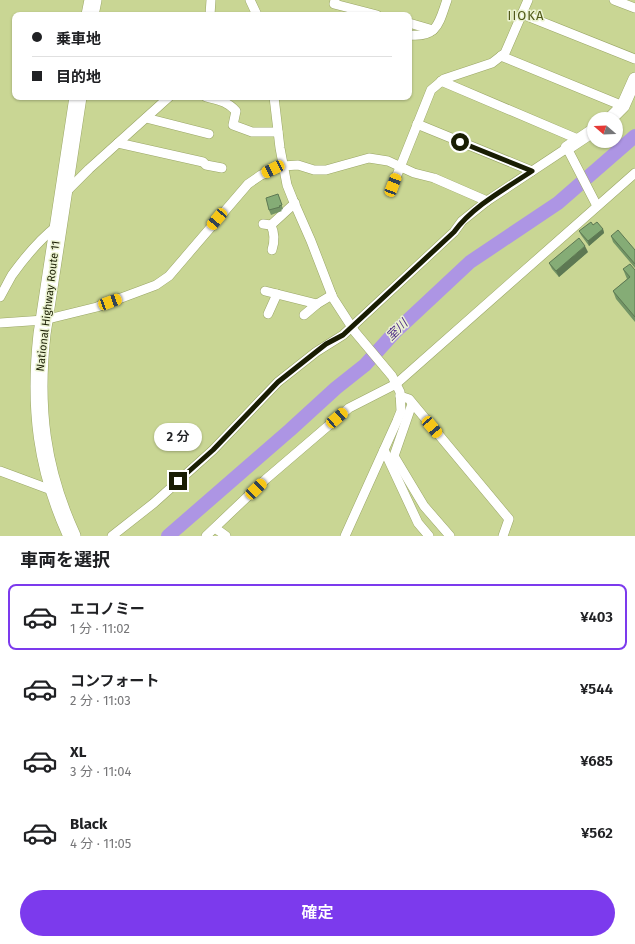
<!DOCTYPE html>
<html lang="ja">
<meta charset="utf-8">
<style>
body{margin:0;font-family:"Fira Sans","Noto Sans JP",sans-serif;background:#f2f2f2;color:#202124;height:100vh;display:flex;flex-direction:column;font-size:15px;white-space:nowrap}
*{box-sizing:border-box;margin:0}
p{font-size:13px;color:#757577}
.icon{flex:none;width:22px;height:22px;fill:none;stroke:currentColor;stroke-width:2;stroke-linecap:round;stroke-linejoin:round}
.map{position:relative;height:536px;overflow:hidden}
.side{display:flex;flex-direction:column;background:#fff;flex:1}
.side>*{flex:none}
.guide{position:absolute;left:12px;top:12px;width:400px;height:88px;border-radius:8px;box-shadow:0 1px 3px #0004;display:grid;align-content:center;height:88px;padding:0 20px;background:#fff}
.needle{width:26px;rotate:289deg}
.controls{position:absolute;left:587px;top:112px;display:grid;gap:8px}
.controls a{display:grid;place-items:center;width:36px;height:36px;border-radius:50%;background:#fff;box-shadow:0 1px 3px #0004;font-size:20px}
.end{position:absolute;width:18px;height:18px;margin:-9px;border:5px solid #191d03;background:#fff;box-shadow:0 0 0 2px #fff}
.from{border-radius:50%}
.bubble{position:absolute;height:28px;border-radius:14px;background:#fff;box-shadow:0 1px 3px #0004;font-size:13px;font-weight:600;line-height:28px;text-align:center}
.car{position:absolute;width:12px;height:24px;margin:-12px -6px;border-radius:5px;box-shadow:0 0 3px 1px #0007;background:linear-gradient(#f5c518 24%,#345 0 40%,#f5c518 0 76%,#345 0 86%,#f5c518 0)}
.guide b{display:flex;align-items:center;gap:14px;height:38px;font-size:15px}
.guide b+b{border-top:1px solid #e0e0e0}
.guide i{width:10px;height:10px;background:#202124}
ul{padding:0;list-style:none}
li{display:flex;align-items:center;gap:12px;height:66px;margin:0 8px 6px;padding:0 12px;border:2px solid transparent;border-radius:8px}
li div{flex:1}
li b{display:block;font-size:15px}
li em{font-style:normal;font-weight:600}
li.active{border-color:#7c3aed}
li>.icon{width:36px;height:36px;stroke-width:1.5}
h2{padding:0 20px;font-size:18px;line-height:48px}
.button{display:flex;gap:8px;margin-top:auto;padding:8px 20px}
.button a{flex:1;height:46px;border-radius:24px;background:#7c3aed;color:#fff;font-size:16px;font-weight:600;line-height:46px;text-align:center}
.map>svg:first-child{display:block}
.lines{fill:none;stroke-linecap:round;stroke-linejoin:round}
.river{stroke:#ad95e4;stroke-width:14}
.street-casing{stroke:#9aa666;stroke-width:10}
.secondary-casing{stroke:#9aa666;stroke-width:14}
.highway-casing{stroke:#9aa666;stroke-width:18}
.street{stroke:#fff;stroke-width:9}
.secondary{stroke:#fff;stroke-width:13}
.highway{stroke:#fff;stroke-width:17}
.wall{fill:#729465}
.shaded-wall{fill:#5d7853}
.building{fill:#85ac76;stroke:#5d7853}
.route{stroke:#191d03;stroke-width:5}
.labels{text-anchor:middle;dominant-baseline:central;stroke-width:3;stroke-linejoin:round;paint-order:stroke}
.street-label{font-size:11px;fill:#191d03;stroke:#ecf3d2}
.water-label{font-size:12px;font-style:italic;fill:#512e89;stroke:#ecf3d2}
.quarter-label{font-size:13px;letter-spacing:1px;fill:#505919;stroke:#ecf3d2}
</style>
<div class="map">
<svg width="635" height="536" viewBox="0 0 635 536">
<rect width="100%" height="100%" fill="#c9d694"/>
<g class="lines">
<path class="river" d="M168,536l122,-106 46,-42 29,-23 29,-32 76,-71 88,-59 77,-67"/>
<g class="street-casing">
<g id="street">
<path d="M250,0l7,15"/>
<path d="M335,0l-1,4 43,11"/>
<path d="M614,0l21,8"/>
<path d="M522,14l113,45"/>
<path d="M210,15l1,-15"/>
<path d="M409,23l24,7"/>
<path d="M409,35c29,3 30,-13 38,-35"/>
<path d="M501,56l122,50"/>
<path d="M441,81l139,59"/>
<path d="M206,97c12,3 21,4 30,14l-3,14 19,7h26"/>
<path d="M274,97l6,51 7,37 6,15 18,41 22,57 22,34 37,44 8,16 1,19 -4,10 -52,115"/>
<path d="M146,118l63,16"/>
<path d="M417,124l115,47"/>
<path d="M118,143l85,19 3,3 16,3"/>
<path d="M393,185l38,-95 13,-11 48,-16 13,-10 23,-53"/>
<path d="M65,193l24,-24 80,-72"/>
<path d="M263,224l8,1c4,9 4,16 1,25"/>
<path d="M271,225l24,-22"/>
<path d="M265,291l52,13 15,-9"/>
<path d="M0,297c4,-7 8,-15 12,-22 13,-18 28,-36 45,-49"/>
<path d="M268,314l9,-20"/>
<path d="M304,315l13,-11"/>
<path d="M0,323l44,-3 53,-13 59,-22 13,-9 18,-21 61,-71 13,-9 22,-9 15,-1 16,5h12l43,-12 19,3 26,12 20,5 53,23"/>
<path d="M400,396l9,3 100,120 -6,17"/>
<path d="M412,404l-18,52 30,50 26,30"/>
<path d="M384,450l34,73 11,13"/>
<path d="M0,471l54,20"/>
<path d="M215,528l11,8"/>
<path d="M112,536l42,-33 59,-53 65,-68 38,-30 27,-17 111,-103 8,-11 25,-20 80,-53 30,58"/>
<path d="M206,536l60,-57 83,-71 47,-24 239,-211"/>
</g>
</g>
<g class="secondary-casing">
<g id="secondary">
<path d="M610,119l13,-13 12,-27"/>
<path d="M567,148l27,-18"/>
</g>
</g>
<g class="highway-casing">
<g id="highway">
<path d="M90,15l3,-15"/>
<path d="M72,536c-31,-67 -38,-129 -30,-202l36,-237"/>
</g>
</g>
<use href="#street" class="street"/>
<use href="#secondary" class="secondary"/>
<use href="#highway" class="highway"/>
</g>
<g class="wall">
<path d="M278,194l5,15 -2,1 1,1 -11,4 -2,-5z"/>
<path d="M593,225l10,4 1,4 -15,13 -8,-11 -2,-4z"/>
<path d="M611,236l24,14v18l-22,-26z"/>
<path d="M588,252l-29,25 -7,-8 -3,-6z"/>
<path d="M623,269l12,1v52l-19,-23 -3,-8 14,-12z"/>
</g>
<g class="shaded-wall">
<path d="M603,229l1,4 -15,13 -1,-5z"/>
<path d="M585,246l3,6 -29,25 -3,-6z"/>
</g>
<g class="building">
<path d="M278,194l4,11 -3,1 1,1 -11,3 -3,-12z"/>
<path d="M591,222l2,3 4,-3 6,7 -15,12 -9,-10z"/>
<path d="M618,230l17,20v14l-24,-28z"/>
<path d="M579,238l6,8 -29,25 -7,-8z"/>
<path d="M630,264l5,6v47l-22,-26 17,-14 -7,-8z"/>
</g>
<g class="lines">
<path class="route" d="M178,481l35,-31 65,-68 48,-38 17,-9 111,-103c19,-26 51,-43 78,-61l-72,-29"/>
</g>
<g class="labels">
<g class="street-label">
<text transform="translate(48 306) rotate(-83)">National Highway Route 11</text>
</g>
<g class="water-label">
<text transform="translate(397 330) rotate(-45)">室川</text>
</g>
<g class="quarter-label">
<text x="526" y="15">IIOKA</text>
</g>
</g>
</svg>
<div class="controls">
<a><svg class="needle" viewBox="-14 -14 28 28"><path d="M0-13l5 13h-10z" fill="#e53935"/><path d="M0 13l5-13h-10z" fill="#757577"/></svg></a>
</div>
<i class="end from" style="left:460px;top:142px"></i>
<i class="end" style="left:178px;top:481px"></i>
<div class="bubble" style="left:154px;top:423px;width:48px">2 分</div>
<i class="car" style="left:273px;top:169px;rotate:244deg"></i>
<i class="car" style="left:393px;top:185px;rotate:21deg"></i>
<i class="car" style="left:217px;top:219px;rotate:220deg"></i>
<i class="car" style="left:110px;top:302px;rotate:70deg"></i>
<i class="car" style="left:337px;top:418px;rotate:49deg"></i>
<i class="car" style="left:432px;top:427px;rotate:140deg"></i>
<i class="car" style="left:256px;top:489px;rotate:46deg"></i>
<div class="guide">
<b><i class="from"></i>乗車地</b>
<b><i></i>目的地</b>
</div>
</div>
<section class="side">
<h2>車両を選択</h2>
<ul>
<li class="active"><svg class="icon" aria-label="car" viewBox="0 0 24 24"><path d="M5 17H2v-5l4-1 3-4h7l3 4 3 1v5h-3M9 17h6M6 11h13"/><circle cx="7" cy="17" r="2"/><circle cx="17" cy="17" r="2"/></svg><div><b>エコノミー</b><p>1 分 · 11:02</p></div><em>¥403</em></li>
<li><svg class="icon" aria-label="car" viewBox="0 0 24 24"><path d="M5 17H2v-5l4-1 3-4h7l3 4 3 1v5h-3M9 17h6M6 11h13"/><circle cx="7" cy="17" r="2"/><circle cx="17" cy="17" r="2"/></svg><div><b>コンフォート</b><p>2 分 · 11:03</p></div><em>¥544</em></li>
<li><svg class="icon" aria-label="car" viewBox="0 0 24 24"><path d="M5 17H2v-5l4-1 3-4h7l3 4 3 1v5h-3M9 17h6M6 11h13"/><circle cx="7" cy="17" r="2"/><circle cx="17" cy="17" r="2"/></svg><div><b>XL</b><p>3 分 · 11:04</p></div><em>¥685</em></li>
<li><svg class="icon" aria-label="car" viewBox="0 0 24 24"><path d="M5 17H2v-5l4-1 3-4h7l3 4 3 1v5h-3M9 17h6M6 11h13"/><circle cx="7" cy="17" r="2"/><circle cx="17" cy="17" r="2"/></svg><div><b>Black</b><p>4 分 · 11:05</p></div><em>¥562</em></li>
</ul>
<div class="button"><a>確定</a></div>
</section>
